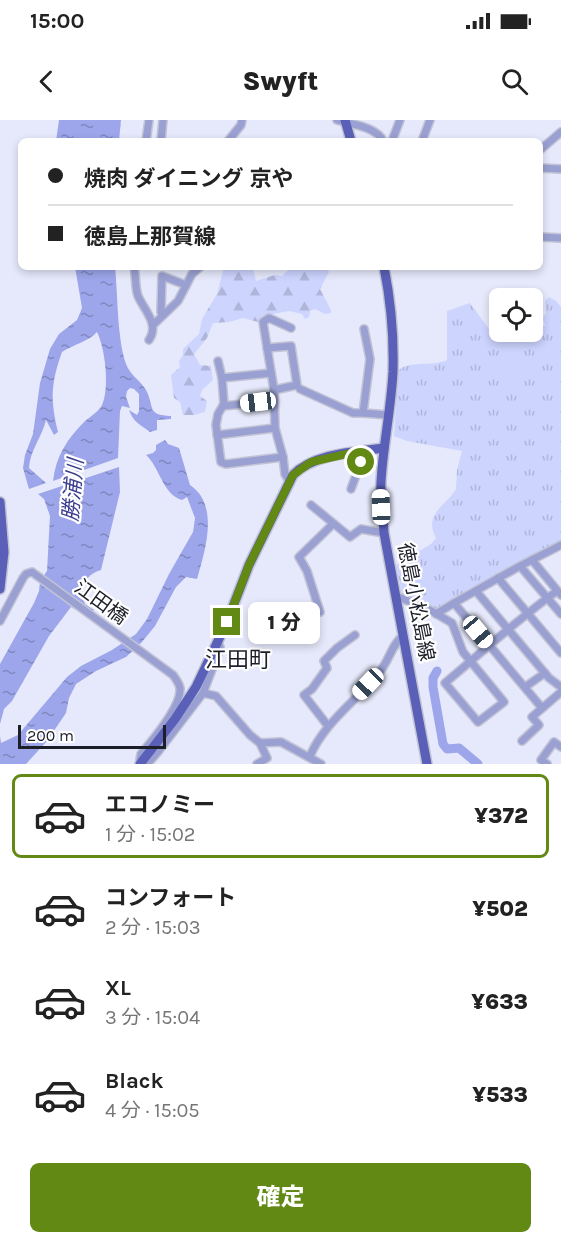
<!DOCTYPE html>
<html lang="ja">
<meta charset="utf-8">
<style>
body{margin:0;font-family:Karla,"Noto Sans JP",sans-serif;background:#f6f6f6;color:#222;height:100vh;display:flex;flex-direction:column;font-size:22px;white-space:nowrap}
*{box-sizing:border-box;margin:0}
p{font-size:20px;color:#767676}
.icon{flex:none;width:33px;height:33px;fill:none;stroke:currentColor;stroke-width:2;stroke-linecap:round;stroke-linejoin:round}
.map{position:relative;height:644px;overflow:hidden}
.panel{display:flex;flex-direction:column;background:#fff;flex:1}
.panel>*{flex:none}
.hud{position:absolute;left:18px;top:18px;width:525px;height:132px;border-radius:9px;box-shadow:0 3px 9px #0003;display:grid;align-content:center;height:132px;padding:0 30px;background:#fff}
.buttons{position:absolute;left:489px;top:168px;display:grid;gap:12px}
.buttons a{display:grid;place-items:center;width:54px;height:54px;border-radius:9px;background:#fff;box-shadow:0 3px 9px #0003;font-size:30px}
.scale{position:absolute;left:18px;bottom:15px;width:148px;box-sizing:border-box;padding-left:6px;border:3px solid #1c1e28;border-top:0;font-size:16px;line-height:21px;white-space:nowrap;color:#1c1e28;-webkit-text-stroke:4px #fff;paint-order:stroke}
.end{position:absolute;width:27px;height:27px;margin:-14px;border:8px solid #618914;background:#fff;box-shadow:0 0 0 3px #fff}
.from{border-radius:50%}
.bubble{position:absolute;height:42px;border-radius:9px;background:#fff;box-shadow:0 3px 9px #0003;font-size:20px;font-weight:800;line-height:42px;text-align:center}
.car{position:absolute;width:18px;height:36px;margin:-18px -9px;border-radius:8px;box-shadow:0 0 4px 2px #0007;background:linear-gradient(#fff 24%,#345 0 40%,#fff 0 76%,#345 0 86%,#fff 0)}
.hud b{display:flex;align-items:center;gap:21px;height:57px;font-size:22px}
.hud b+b{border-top:2px solid #e0e0e0}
.hud i{width:15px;height:15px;background:#222}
ul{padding:10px 0 0;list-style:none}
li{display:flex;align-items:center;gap:18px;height:84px;margin:0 12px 9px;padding:0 18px;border:3px solid transparent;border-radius:9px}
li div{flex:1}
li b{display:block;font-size:22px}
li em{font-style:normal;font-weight:800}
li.selected{border-color:#618914}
li>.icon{width:54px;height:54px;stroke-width:1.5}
.button{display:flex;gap:12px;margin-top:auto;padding:12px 30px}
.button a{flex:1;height:69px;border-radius:9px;background:#618914;color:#fff;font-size:24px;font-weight:800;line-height:69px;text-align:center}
.status{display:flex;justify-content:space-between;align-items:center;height:42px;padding:0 30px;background:#fff;direction:ltr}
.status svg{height:16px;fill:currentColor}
header{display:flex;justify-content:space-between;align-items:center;height:78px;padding:0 30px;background:#fff;font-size:27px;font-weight:800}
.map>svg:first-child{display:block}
.grass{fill:url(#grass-tufts)}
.forest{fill:url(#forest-firs)}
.park{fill:#cdd4fe}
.water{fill:url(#water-ripples)}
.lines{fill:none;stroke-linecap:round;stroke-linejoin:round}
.river{stroke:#9da6eb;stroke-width:9}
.minor-casing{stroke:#c2c4d5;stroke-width:10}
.major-casing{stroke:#c2c4d5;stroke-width:12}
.minor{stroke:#9aa1d2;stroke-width:7}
.major{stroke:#5a60b8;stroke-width:9}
.route{stroke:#618914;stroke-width:8}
.labels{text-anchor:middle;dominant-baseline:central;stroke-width:4.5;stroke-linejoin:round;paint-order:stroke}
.street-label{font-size:20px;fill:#1c1e28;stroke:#fff}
.water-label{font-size:21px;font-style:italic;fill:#3c3e8f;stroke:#fff}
.quarter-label{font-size:22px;fill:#1c1e28;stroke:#fff}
</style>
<div class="status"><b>15:00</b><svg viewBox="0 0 49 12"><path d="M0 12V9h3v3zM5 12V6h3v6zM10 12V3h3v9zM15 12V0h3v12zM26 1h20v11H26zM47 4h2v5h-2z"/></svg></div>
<header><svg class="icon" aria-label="back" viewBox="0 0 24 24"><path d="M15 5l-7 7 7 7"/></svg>Swyft<svg class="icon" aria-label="search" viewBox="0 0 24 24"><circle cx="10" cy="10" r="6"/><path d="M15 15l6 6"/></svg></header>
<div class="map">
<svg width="561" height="644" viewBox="0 0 561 644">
<defs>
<pattern id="grass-tufts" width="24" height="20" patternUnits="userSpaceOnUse" patternTransform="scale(1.5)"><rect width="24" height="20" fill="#cdd4fe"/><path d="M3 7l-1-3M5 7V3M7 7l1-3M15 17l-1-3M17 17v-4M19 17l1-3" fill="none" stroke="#afb6da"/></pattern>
<pattern id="forest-firs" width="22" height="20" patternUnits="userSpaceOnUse" patternTransform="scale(1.5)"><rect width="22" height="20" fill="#cdd4fe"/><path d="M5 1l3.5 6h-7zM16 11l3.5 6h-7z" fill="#afb6da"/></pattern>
<pattern id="water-ripples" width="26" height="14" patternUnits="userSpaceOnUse" patternTransform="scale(1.5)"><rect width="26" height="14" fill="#9da6eb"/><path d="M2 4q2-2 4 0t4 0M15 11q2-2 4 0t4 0" fill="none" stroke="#7f87be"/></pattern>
</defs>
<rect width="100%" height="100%" fill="#e6e9fb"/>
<path class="grass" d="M549,177l7,4 5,6v235l-125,69 -34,-17 -6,-29 35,-21 5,-6c-13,-24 10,-32 20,-49l1,-19 5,-19 -55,-10 -13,-5 4,-65c9,-11 35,-4 49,-11v-49l23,-8 19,26 10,-4 1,7h32l1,-5 12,-1 -2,-8 3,-5 -1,-12z"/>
<path class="forest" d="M224,147h29l3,14 19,-6 7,1 9,-9h36l2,5 -9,17 11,21v3l-6,1 -10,-5 -5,2 -1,6 -4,2 -3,-5 -13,-3 -27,5 -4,6 -15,-4 -14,4 -16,1 -6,15 -13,16 6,11 11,1 2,14 -11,10 -2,6 7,5 -2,11 -11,3h-11l-3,-13 -6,-4 -3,-23 9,-8 -1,-6 4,-6v-6l16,-15 3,-15 15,-25z"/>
<g class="park">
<circle cx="544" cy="232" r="10"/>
<circle cx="508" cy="248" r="9"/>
</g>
<g class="water">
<path d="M59,0h62l-2,21h-63z"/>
<path d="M75,147h40c3,29 2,71 11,97 4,11 14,16 20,26 9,17 0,25 25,26v3l-14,1v10l-7,2c-9,-7 -17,-10 -21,-22l8,5 2,-4v-17l-5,-5 -4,-1 -3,3 -1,6 4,11 -8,-2 -2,5 -2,47 -65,23c3,-25 14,-42 32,-60 5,-4 14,-10 17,-16 8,-17 3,-57 -5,-73 -9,10 -23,12 -35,20 -11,31 -12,47 -4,80l-4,3 -8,-15c-4,17 -16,30 -17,48l17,15 -17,6 -6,-21 2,-13 8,-21 7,-51 10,-34 9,-15 18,-14 5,-12z"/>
<path d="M165,320l3,4 11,4 11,37c30,20 15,66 7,94l-11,-2 -10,10 -21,39 -13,16 -16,15 -30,14 -20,13 -7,14 -3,15 -19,28 -21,23h-26v-28l1,7 17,-8 49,-58 14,-11 31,-16 24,-16 11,-15 22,-45 24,-42 2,-14 -8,-21 -5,3c-19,-5 -23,-34 -36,-45l7,-2 3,-3v-5z"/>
<path d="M119,347l1,25 -19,78c-13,4 -15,10 -20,22l4,12 9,6 -6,6 -17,-9 -22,29 -37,65 -8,8 -4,15v-60l34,-61 5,-12 1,-10 7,-10 3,-55 -6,-17 -6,-5z"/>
</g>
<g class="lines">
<path class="river" d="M437,551l-4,7v9l10,57 4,5 12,-1 19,16"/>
<g class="minor-casing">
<g id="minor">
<path d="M337,0c14,4 40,7 46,21"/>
<path d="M146,21l3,-21"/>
<path d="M161,21l2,-21"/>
<path d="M228,21l13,-16 1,-5"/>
<path d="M392,21l8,-21"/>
<path d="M422,21l8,-21"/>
<path d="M540,30l21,-18"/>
<path d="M540,48l21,1"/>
<path d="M540,117l21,1"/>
<path d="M134,147c2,9 1,21 4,29 6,14 22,28 11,44"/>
<path d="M162,195l-1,-3 1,-36 24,9"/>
<path d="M153,205l25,-24 14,-27 8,-7"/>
<path d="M364,209l6,30 -7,54 25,2"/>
<path d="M267,228l24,-2 6,39 -23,5 1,38 8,29"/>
<path d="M218,241l4,17 49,-5"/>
<path d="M222,258l2,26 -6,10 -2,11 5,37 5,2 57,-7 2,17 4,7"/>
<path d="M300,269l53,24h10"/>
<path d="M274,270l-11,-68 6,-4 22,10"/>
<path d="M223,286l51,-5"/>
<path d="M217,315l58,-7"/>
<path d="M351,369l10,-27 -1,-11"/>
<path d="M311,385l39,32 11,-8 23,4"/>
<path d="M532,440l29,35"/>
<path d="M520,446l41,-21"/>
<path d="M498,458l63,75"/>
<path d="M476,471l73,87 12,9"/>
<path d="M396,476l32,13 24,14 11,29 41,50 -26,20 -33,-39c37,-31 73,-64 112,-92"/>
<path d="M454,483l66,-37 41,48"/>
<path d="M320,492l-13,-41 -8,-14 34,-33"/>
<path d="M436,494l18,-11 88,105"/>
<path d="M0,501l23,-43 3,-4 6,-2 141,103c3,4 6,8 7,13 2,17 -28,53 -39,66l-1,6 5,3 5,-2 7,-8 46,-60 15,-39 2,-7 -2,-5"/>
<path d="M525,567l20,-14"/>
<path d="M203,573l13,3 34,39 10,8 21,-1 40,22"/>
<path d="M328,606l-24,-31 8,-6 15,-21 -3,-7 13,-13 18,-13"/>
<path d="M522,621l17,-16 -7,-8 29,-25"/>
<path d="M310,636c15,-35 48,-56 71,-86 8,-10 13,-30 23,-34"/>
<path d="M257,644l10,-6 -7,-15"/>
<path d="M547,644l-6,-4 13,-18 7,5"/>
</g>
</g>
<g class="major-casing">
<g id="major">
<path d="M345,0l6,21"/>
<path d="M384,147c7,35 10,70 9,105 -2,37 -10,74 -12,110 -1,17 2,34 3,51l43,231"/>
<path d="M0,382l4,50 -4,37"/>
<path d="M140,644l35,-45 21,-32 31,-65 22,-57 44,-90c21,-22 63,-23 91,-27"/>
</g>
</g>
<use href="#minor" class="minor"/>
<use href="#major" class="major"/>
</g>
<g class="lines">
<path class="route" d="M227,502l22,-57 44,-90 18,-13 49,-11 1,11"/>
</g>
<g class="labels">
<g class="street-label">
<text transform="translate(101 482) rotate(36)">江田橋</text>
<text transform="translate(416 482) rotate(79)">徳島小松島線</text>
</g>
<g class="water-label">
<text transform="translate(73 370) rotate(-85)">勝浦川</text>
</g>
<g class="quarter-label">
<text x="238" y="540">江田町</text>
</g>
</g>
</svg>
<div class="buttons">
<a><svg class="icon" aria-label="locate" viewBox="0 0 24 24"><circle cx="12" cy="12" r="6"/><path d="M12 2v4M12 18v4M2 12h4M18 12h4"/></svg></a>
</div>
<div class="scale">200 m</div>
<i class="end from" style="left:361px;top:342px"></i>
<i class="end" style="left:227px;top:502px"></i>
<div class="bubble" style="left:248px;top:482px;width:72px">1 分</div>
<i class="car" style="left:258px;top:282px;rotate:263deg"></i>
<i class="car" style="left:381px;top:387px;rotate:358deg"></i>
<i class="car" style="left:478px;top:512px;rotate:140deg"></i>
<i class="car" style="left:368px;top:564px;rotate:224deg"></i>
<div class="hud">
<b><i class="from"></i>焼肉 ダイニング 京や</b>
<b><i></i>徳島上那賀線</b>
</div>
</div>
<section class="panel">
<ul>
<li class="selected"><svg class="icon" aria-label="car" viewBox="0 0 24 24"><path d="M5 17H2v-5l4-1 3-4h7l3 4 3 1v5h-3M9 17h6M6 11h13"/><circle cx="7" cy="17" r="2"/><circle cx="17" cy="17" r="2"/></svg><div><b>エコノミー</b><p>1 分 · 15:02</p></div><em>¥372</em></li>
<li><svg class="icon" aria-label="car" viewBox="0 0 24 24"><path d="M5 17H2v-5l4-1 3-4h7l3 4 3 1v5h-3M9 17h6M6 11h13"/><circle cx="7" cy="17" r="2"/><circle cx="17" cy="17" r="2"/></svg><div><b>コンフォート</b><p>2 分 · 15:03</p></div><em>¥502</em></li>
<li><svg class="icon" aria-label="car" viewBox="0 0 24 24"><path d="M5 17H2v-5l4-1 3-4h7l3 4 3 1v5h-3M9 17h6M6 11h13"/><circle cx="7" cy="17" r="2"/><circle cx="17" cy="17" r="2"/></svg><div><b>XL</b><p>3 分 · 15:04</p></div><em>¥633</em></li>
<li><svg class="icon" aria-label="car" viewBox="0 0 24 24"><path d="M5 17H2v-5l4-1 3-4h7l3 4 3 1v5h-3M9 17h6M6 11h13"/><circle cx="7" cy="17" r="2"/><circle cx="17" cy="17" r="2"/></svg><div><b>Black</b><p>4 分 · 15:05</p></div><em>¥533</em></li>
</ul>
<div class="button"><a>確定</a></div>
</section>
